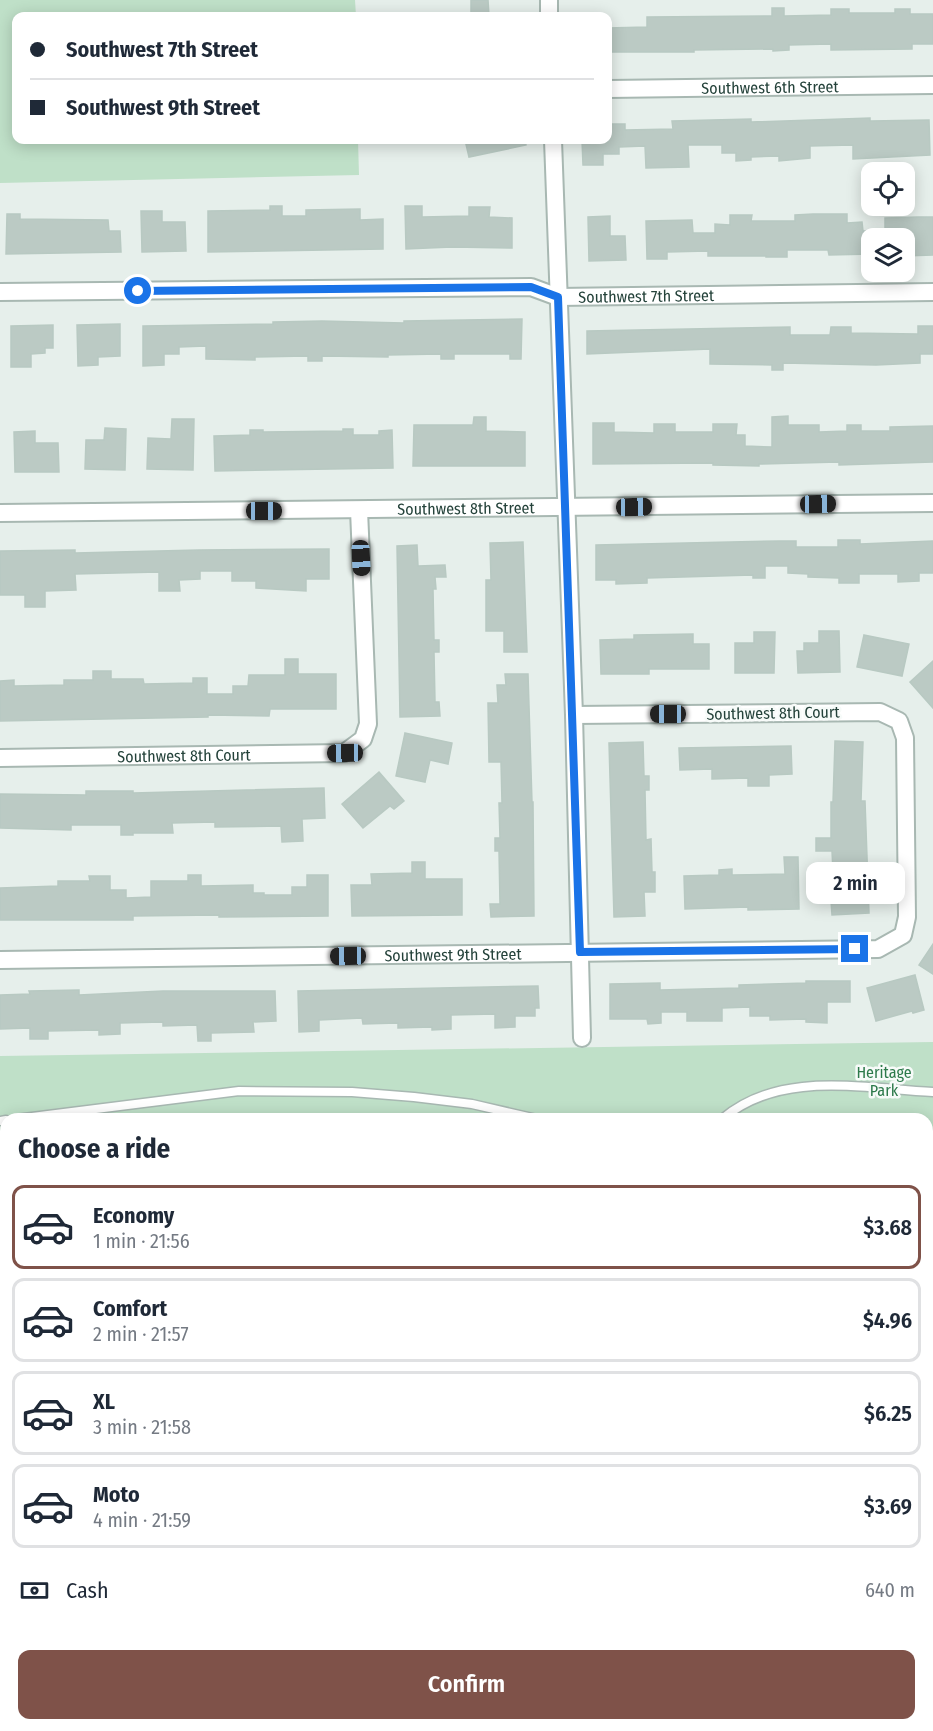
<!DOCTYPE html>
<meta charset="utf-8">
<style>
body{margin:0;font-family:"Fira Sans Condensed",sans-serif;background:#f6f6f7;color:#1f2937;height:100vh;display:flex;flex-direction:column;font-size:22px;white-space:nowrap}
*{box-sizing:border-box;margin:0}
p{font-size:20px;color:#747a83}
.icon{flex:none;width:33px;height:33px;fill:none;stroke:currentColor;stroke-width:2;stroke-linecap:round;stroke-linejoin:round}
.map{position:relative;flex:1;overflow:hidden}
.sheet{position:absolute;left:0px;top:1113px;width:933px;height:618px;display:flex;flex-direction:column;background:#fff;border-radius:18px 18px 0 0;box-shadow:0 3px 15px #0003}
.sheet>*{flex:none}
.guide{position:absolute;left:12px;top:12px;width:600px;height:132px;border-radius:12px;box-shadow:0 3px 15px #0003;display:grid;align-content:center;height:132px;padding:0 18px;background:#fff}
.tools{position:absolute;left:861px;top:162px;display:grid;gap:12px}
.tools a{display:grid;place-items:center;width:54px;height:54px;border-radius:12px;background:#fff;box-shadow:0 3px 15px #0003;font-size:30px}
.end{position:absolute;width:27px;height:27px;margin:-14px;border:8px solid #1a73e8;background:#fff;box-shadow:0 0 0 3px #fff}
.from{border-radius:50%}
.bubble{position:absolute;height:42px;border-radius:12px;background:#fff;box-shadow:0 3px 15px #0003;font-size:20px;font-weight:600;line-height:42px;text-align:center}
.car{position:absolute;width:18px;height:36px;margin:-18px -9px;border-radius:8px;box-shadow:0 0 4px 2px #0007;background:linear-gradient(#222 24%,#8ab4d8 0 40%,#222 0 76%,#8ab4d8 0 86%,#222 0)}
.guide b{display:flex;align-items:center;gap:21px;height:57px;font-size:22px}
.guide b+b{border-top:2px solid #e0e1e3}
.guide i{width:15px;height:15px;background:#1f2937}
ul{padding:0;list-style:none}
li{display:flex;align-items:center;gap:18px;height:84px;margin:0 12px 9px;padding:0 6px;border:3px solid #e0e1e3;border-radius:12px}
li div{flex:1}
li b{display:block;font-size:22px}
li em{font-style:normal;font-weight:600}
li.selected{border-color:#7f5249}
li>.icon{width:54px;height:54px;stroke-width:1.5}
h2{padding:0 18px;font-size:27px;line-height:72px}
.pay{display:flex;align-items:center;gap:15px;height:66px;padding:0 18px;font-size:22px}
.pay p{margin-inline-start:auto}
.action{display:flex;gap:12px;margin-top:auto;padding:12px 18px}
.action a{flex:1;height:69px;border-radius:12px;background:#7f5249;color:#fff;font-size:24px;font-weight:600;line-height:69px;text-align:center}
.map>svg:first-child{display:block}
.green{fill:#bfe0c8}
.water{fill:#8ec9d4}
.building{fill:#bbcac4;stroke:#b8c9c2;stroke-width:1.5}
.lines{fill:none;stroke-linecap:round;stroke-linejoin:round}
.lane-casing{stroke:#a8b8b2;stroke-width:11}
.street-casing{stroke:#a8b8b2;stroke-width:20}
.secondary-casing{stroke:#a4bbb3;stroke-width:21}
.lane{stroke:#fff;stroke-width:8}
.street{stroke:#fff;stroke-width:16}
.secondary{stroke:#fff;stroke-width:18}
.route{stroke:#1a73e8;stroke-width:8}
.labels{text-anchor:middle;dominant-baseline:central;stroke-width:5;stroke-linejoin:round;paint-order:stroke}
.street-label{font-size:16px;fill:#24423a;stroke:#f7fbf9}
.park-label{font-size:16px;fill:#2d7a4b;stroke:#f7fbf9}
</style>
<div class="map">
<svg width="933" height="1731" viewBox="0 0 933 1731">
<rect width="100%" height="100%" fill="#e6efeb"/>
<g class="green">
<path d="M0,0h355l1,16h-340v124h342l1,35 -359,8z"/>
<path d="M933,1042v625h-6v-548h-921v566h-6v-629z"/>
</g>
<path class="water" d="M6,1287v95l-6,-4v-88z"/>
<g class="building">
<path d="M471,0h17l1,16h-18z"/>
<path d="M772,8h12v8l47,-1v-6h18v4h46v-4h15v5h23v30h-21v5l-81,1v-6l-42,1v5l-16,1v-2l-79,1v2h-86v-24l39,-1v-10l125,-1z"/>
<path d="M870,118v3l59,-1 1,35 -77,4v-14l-43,1v12l-31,3v-5l-28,1v3l-15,1v-8h-14v-8h-34l1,22 -43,1 -1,-22 -26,1v7h-16v11h-20l-1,-25h26v-16h17v6l48,-1 -1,-8 79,-2v3z"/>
<path d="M465,140h60l1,5 -57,12z"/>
<path d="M270,206h12v10h24v-6l54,-1v11l23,-1v30l-175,3v-41l62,-1z"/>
<path d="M405,206h17v11l47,-1v-9h21l-1,10 23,1v30l-60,-1 -46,2z"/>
<path d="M141,211h21v11h23l1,29 -44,1z"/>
<path d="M7,214h13v5l88,1 1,11h11l1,21 -115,2z"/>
<path d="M813,214h34v9l15,-1 1,9h7l1,23 -42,1 -1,-5h-41v7h-21v-1h-58v-5l-41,1v7h-20l-1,-38 46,-1 1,13h22v-9l15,1v-10h22l-1,6h44v-6z"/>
<path d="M610,216v20h15l1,24 -37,1 -1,-44z"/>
<path d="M918,217h15v38l-29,1v-18h-19v-20z"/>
<path d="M522,319l-1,40h-11v-5h-56v5h-13v-5l-53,1v2l-66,-1v5h-14v-5l-53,1v3l-49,-1v-13l-27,1v7h-15v11l-21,1v-40l130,-2v-2l49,-1 82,2v-2z"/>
<path d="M120,324v32l-22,1v8l-20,1 -1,-41z"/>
<path d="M53,325v23h-8v5l-14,1v13h-20v-41z"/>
<path d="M918,326h15v28h-13v9l-44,2 -93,-2v7h-11v-5l-62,-1v-15l-123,5v-23l203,-4v8h40l1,-8h20v6l67,1z"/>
<path d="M788,416v9h31v7l28,-1v-6h14v6h29v-4l43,-1v36l-94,3v-3l-80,2v2l-46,-1v-2l-120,1v-41h21v9l40,1v-9h21v8h38v-8h24l-1,11h9v11l27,1v-30z"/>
<path d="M474,417h12v14l39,1v34h-112l1,-41h59z"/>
<path d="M172,419h22l-1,51 -46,-1 1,-31 23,1z"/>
<path d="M105,428l21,1 -1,41 -40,-1 1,-29h18z"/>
<path d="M343,429h10v6h26v-4l13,-1 1,38 -178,3 -1,-35 36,-1v-5h13v2l80,-1z"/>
<path d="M35,431v12h23l1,29h-44l-1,-40z"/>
<path d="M838,540h22v4l73,-3v32h-14v8l-21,1v-8h-39v9h-20v-5l-31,-1v-3l-20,-1v-7h-23v12h-12v-3l-106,3v5l-31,1v-4h-20v-35l183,-4h17v6h42z"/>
<path d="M523,542l4,110h-23v-21h-18v-51h5l-1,-37z"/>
<path d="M417,545l1,21 27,-1 1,12h-11l1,12h-3l1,51h5v12h-5l1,50h4l1,14 -40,1 -3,-171z"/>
<path d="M329,549v30h-23v12l-50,-3v-7h-24v-10h-32v8l-21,1 1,11h-21v-19l-84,2 1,16 -31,1v16h-20v-12h-25v-44l75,-1v3l124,-3z"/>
<path d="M819,631h20l1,41 -42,1 -1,-22h7v-8h15z"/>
<path d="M754,632h21l-1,41h-39v-30h19z"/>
<path d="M693,634v10h16v25h-60v5h-48l-1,-34 34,-1v-4z"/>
<path d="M864,635l45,9 -7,32 -45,-9z"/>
<path d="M285,659h13v15h38v35h-66l-1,7 -61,-1v2l-208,4v-40l14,-1v6l50,-1v-5h29v-9h18v8h32l1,5 49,-1v-5h14v16h26v-8h15l1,-11h36z"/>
<path d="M933,661v47l-23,-26z"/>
<path d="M505,674h23l4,128h1l1,114 -43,1 -1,-13h10l-1,-53h-4v-13h5l-1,-35h3l-1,-41h-12l-1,-59h10l-1,-18h9z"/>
<path d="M405,733l47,10 -4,21 -18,-4 -5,22 -29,-6z"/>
<path d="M835,741l28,1 -2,59h4l4,112 -37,2 -1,-14h-9v-28l11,-1 -1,-21h-16v-13h15v-36h2z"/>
<path d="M643,742l1,34h5v14h-4l1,50 5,-1 1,33h3v20h-11l1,24 -31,1 -5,-174z"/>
<path d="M791,746l1,28 -23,1v11h-21v-8l-36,1v-10l-32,1 -1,-22z"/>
<path d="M379,772l25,29 -10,8 -4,-3 -27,22 -21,-24z"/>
<path d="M324,788l1,30 -23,1 1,22 -21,1 -1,-16 -66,1v-5l-43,1 1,10h-40v2h-12v-10h-50v5l-71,-2v-34l86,1v-4h47v2z"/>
<path d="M784,857h14l1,52 -51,1v-3l-63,2 -1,-33 35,-1v-5l13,-1v6l53,-1z"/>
<path d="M412,862h13v17h37v36l-110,1 -1,-31h21l-1,-11 41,-1z"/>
<path d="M188,875h13v11l52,-1v8h11v2h28v-8h15v-12h21v41l-109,1v-2l-86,1v4h-133v-32l58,-2v-5h32l-1,-5h21v14h16v8l25,-1v-16h37z"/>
<path d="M933,944v30l-14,-9z"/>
<path d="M915,975l9,35 -11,3 -1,-2 -36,10 -9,-33z"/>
<path d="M806,981h44v21h-23v21l-21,-1v-3l-36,1v-4h-20v-9l-28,1v13h-35v-9h-26v11l-13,1 -1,-5h-37v-35l50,-1v7l79,-2v-3l67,-2z"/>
<path d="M538,986l1,22h-4v8h-20v11l-20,1v-14l-44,1v14l-19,1v-3l-34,1v-5l-35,1 -1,-6 -43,2v11l-20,1 -1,-41z"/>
<path d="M79,990v5l84,-4h112l1,30 -23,1 1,10 -43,1v8h-13l-1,-16 -34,1v-4l-43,1v11l-21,1v-5l-51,1v8h-18v-11l-30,1v-34l30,-1 -1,-3z"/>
</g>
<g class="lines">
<g class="lane-casing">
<g id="lane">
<path d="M16,1119l223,-28 113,1 62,5 58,7 65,15"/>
<path d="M722,1119c59,-50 141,-30 211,-27"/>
<path d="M0,1121l6,-1"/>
<path d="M927,1227h6"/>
<path d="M0,1591l6,1"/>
<path d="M829,1731v-6"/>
</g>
</g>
<g class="street-casing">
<g id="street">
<path d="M549,0v16"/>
<path id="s1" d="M608,89l325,-4"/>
<path d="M553,140l21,575 8,323"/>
<path id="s2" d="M0,292l531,-5 27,10 375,-5"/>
<path id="s3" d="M0,513l933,-10"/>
<path id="s4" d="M0,758l344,-5 19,-14 5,-15 -9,-214"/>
<path id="s5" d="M0,960l878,-11 25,-14 4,-18 -2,-179 -6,-17 -19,-9 -306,3"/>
<path d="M352,1725v6"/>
</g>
</g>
<g class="secondary-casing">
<g id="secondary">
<path d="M927,1688h6"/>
<path d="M0,1706h6"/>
<path d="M927,1709l6,-1"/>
<path d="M0,1731l299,-6"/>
</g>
</g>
<use href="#lane" class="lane"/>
<use href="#street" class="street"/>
<use href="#secondary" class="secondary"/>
</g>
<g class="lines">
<path class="route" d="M138,291l393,-4 27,10 22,655 275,-3"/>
</g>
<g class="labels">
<g class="street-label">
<text stroke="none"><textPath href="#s1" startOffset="162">Southwest 6th Street</textPath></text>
<text stroke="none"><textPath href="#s2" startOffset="648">Southwest 7th Street</textPath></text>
<text stroke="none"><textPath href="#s3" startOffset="466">Southwest 8th Street</textPath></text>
<text transform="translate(773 713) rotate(-1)">Southwest 8th Court</text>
<text stroke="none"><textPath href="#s4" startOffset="184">Southwest 8th Court</textPath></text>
<text stroke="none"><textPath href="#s5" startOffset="453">Southwest 9th Street</textPath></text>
</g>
<g class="park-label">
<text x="884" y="1072">Heritage<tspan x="884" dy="18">Park</tspan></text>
</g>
</g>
</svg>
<div class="tools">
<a><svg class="icon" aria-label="locate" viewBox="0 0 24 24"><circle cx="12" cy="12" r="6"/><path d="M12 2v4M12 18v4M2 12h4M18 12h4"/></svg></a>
<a><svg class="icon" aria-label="layers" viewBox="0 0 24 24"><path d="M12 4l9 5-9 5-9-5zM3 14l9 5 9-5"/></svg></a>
</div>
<i class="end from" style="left:138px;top:291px"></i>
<i class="end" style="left:855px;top:949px"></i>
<div class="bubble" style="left:806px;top:862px;width:99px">2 min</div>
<i class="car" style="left:818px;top:504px;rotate:89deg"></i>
<i class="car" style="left:634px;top:507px;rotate:89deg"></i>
<i class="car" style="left:264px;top:511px;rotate:90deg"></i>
<i class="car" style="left:361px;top:558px;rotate:177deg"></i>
<i class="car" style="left:668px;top:714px;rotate:270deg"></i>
<i class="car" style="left:345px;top:753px;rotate:269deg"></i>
<i class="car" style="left:348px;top:956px;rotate:269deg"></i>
<div class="guide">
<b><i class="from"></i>Southwest 7th Street</b>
<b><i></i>Southwest 9th Street</b>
</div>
<section class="sheet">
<h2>Choose a ride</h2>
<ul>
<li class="selected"><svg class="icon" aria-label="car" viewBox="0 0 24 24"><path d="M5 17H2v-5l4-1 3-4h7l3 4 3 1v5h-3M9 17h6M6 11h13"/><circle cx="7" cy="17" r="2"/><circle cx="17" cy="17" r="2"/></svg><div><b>Economy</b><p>1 min · 21:56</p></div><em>$3.68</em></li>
<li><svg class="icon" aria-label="car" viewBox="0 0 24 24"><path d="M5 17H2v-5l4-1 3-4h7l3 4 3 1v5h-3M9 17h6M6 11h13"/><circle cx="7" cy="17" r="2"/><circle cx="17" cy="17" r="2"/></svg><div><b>Comfort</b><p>2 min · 21:57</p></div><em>$4.96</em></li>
<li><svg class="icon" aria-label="car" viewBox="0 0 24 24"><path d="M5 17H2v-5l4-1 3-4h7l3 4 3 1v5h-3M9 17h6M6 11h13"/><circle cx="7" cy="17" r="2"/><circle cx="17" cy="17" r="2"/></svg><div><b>XL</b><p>3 min · 21:58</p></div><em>$6.25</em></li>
<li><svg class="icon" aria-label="car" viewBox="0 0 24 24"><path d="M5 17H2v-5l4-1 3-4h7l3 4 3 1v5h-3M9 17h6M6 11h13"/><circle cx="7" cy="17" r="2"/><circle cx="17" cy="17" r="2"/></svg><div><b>Moto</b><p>4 min · 21:59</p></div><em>$3.69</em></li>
</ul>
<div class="pay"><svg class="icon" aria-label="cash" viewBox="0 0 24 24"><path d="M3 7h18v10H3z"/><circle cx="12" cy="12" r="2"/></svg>Cash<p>640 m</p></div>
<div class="action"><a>Confirm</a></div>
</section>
</div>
